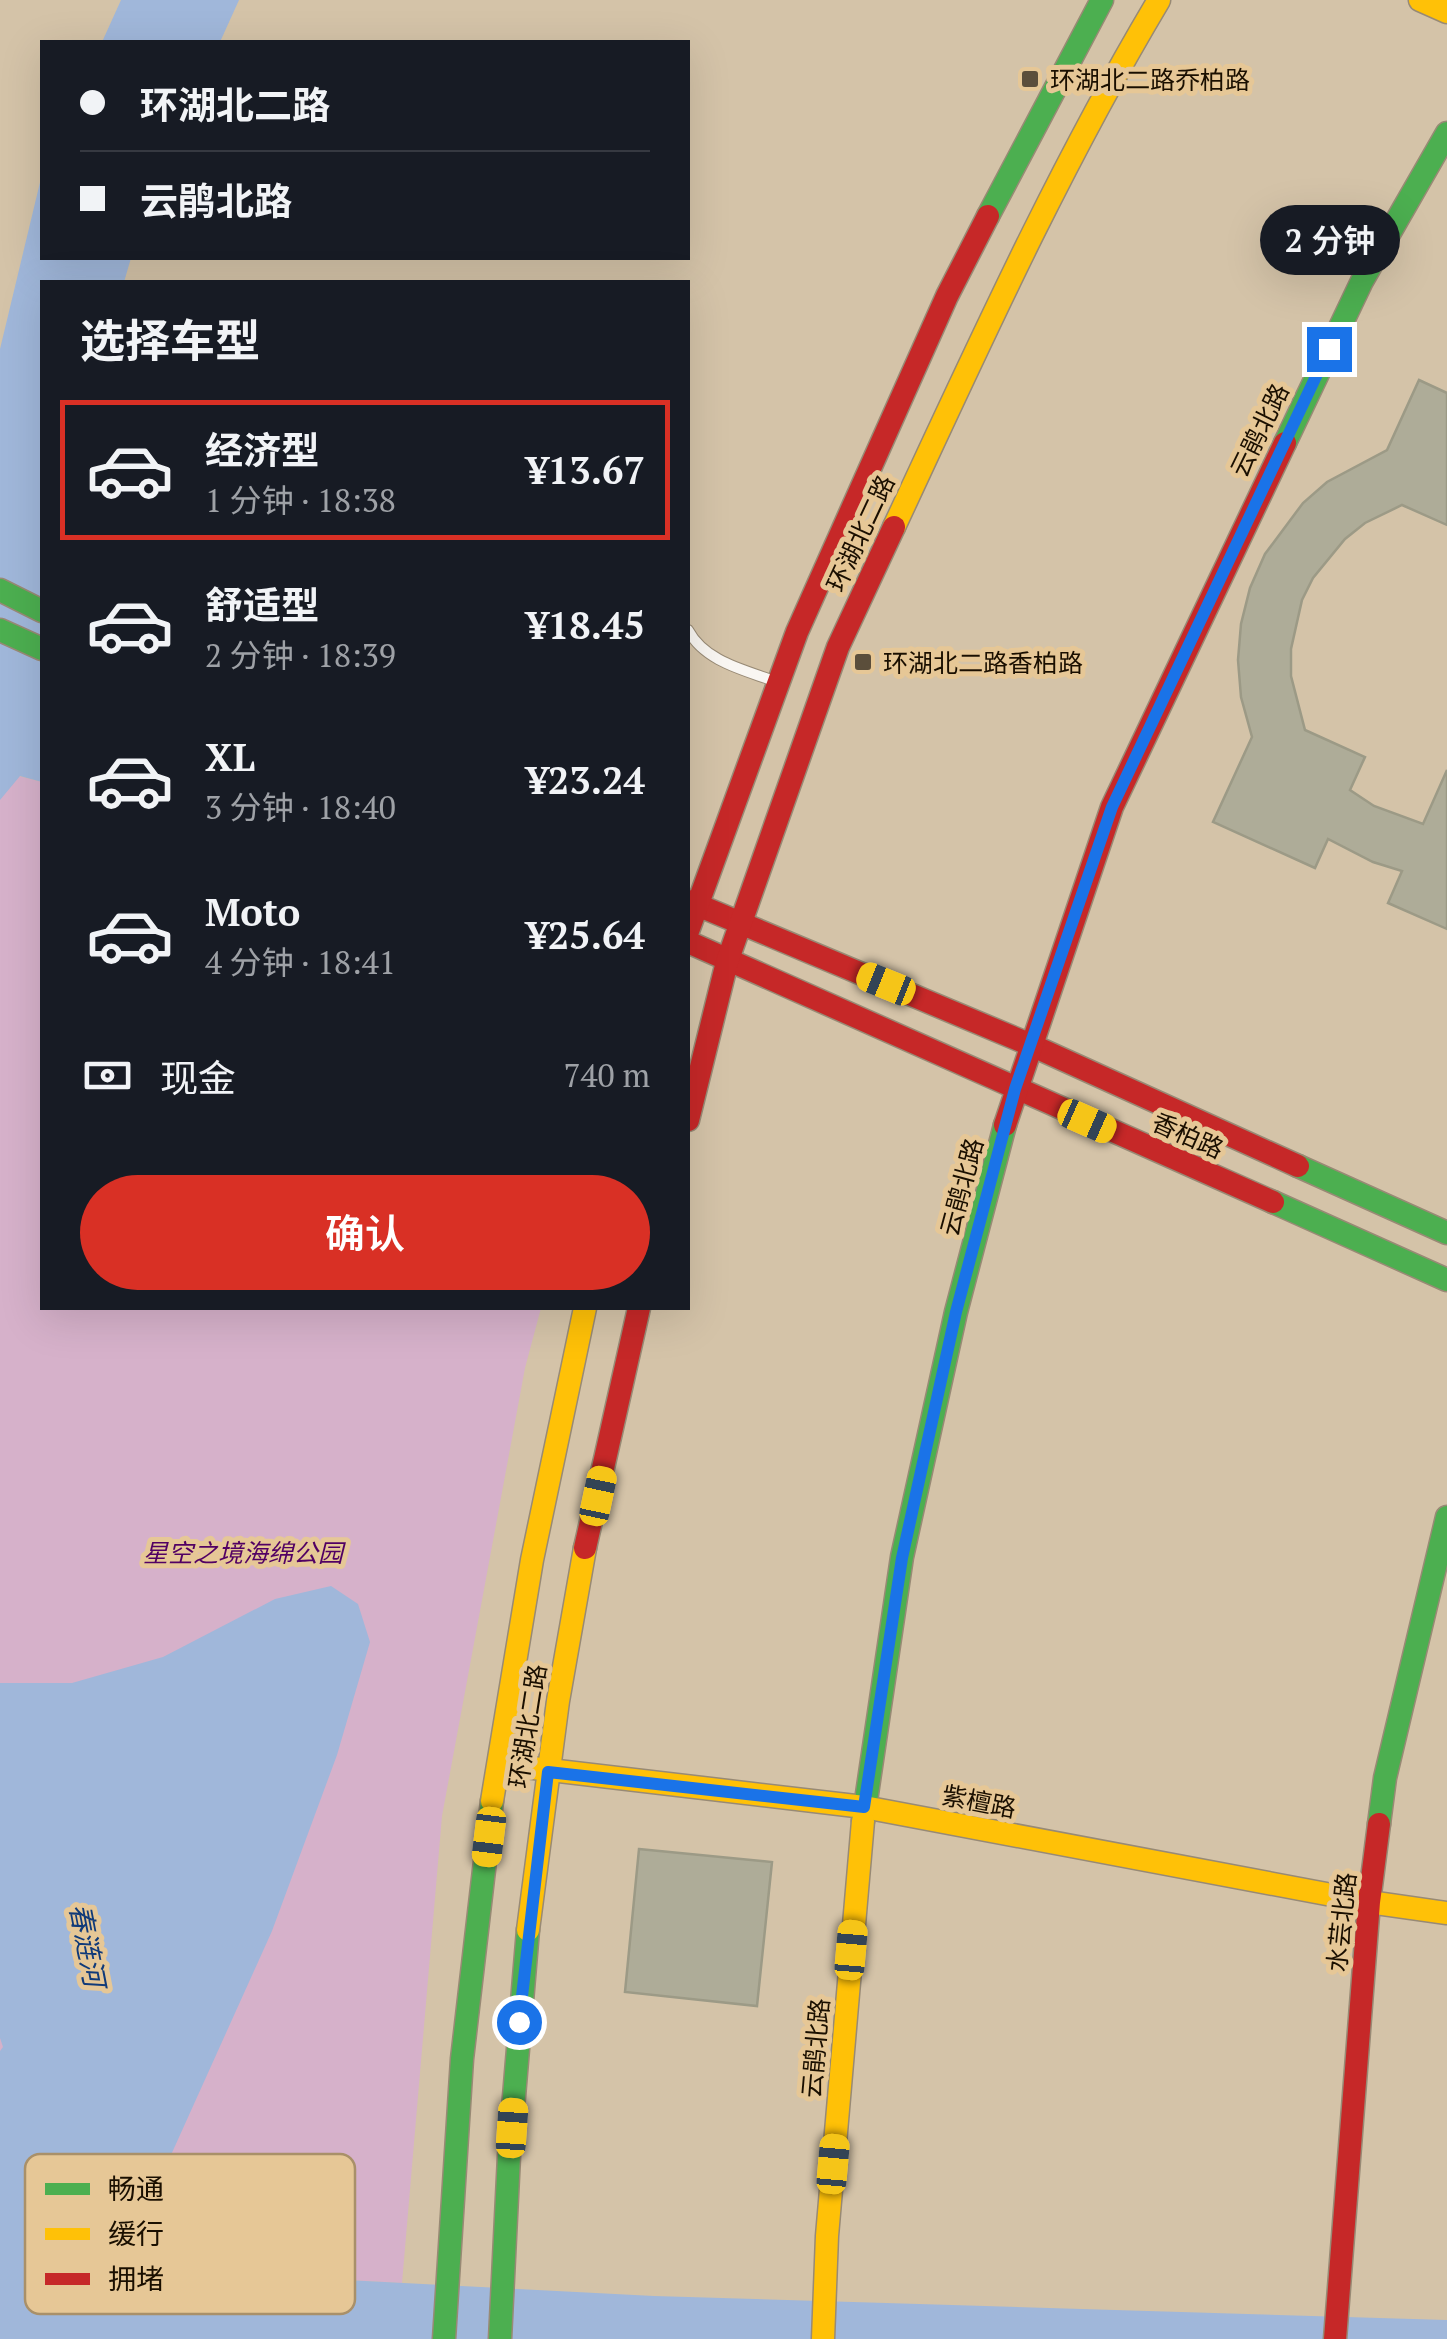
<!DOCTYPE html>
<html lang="zh">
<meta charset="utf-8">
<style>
body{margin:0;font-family:"PT Serif","Noto Sans SC",serif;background:#242831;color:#f1f3f6;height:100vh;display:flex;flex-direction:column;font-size:38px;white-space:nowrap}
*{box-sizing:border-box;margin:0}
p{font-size:32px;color:#9ea1a6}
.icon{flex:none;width:55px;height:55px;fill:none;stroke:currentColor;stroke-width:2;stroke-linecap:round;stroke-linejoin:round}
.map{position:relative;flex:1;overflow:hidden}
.details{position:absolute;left:40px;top:280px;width:650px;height:1030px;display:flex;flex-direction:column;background:#171b24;border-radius:0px;box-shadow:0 10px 40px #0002}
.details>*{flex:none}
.hud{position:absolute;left:40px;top:40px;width:650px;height:220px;border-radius:0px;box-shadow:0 10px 40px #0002;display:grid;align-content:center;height:220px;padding:0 40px;background:#171b24}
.end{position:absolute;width:45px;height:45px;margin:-22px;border:12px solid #1a73e8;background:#fff;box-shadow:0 0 0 5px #fff}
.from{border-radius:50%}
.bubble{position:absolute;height:70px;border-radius:35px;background:#171b24;box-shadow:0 10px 40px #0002;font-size:32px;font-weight:600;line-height:70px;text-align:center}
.car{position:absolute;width:30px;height:60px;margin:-30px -15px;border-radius:12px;box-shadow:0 0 8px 2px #0007;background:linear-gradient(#f5c518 24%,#345 0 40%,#f5c518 0 76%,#345 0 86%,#f5c518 0)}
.hud b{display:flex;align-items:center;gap:35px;height:95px;font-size:38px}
.hud b+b{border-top:2px solid #363941}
.hud i{width:25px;height:25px;background:#f1f3f6}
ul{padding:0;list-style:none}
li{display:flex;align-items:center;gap:30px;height:140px;margin:0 20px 15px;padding:0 20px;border:5px solid transparent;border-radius:0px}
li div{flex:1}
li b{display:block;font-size:38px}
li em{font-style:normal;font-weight:600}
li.selected{border-color:#d93025}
li>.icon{width:90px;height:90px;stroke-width:1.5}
h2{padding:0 40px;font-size:45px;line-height:120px}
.pay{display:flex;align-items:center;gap:25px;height:110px;padding:0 40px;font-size:38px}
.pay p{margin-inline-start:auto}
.action{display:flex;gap:20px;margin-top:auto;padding:20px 40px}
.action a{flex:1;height:115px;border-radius:60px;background:#d93025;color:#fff;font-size:40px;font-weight:600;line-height:115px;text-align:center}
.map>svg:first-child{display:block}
.green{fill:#d6b1ca}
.water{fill:#a0b7da}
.building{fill:#aeac98;stroke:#9c9a86;stroke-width:2.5}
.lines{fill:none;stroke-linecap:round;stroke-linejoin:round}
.lane-casing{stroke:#988a75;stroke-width:12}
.fast-casing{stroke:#988a75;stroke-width:25}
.slow-casing{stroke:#988a75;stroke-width:25}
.jam-casing{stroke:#988a75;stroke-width:25}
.lane{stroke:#f9f6f2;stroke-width:10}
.fast{stroke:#4caf50;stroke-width:22}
.slow{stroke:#ffc107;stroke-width:22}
.jam{stroke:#c62828;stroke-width:22}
.route{stroke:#1a73e8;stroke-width:12}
.poi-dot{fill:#5b4e3b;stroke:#e6c796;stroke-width:4}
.labels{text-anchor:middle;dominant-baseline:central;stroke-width:10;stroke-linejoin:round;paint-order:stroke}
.poi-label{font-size:25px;fill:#1a0f00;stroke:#e6c796;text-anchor:start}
.street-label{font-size:25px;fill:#1a0f00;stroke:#e6c796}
.park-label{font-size:25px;font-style:italic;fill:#510063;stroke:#e6c796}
.water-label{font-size:28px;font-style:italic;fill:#103a79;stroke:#e6c796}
.key{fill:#e6c796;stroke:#a99069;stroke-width:2.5}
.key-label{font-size:28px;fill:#1a0f00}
</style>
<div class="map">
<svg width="1447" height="2339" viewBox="0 0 1447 2339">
<rect width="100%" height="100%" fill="#d4c3a8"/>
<path class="green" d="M0,771l42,11v526h499l-16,60 -83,448 -40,467 -56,-3 -41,-7 -305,66z"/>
<g class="water">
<path d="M121,0h118l-19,42h-118z"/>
<path d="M42,174v84h89l-7,24h-82v500l-22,-6 -20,24v-451z"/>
<path d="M331,1586l27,18 12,38 -33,113 -65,176 -115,255 -7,36 11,18 84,22 101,18 308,16 793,24v19h-1447v-288l3,-4 -3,-9v-355h72l91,-26 112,-58z"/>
</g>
<g class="building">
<path d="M1419,380l28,13v132l-45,-20 -37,18 -20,16 -32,39 -11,22 -11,49v27l14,54 60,27 -15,33 24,16 49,18 24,-54v159l-59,-26 14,-32 -29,-9 -45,-23 -13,29 -102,-46 39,-85 -11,-40 -3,-37 3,-36 9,-36 15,-34 38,-51 24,-21 60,-32z"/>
<path d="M639,1849l133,13 -15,144 -132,-14z"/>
</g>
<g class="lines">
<g class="lane-casing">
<path id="lane" d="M688,630c17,32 57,40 89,52"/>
</g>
<g class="fast-casing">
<g id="fast">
<path d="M988,216l114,-216"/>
<path d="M1285,443l77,-162 85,-148"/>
<path d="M0,590l42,21"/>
<path d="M0,630l42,19"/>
<path d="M1298,1166l149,67"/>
<path d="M1273,1202l174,78"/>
<path d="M863,1821l39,-264 54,-245 49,-187"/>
<path d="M1379,1824l6,-46 62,-261"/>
<path d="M444,2339l18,-280 30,-258"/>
<path d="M500,2339l9,-183 19,-226"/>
</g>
</g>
<g class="slow-casing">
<g id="slow">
<path d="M1420,0l27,12"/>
<path d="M894,527c83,-178 164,-358 265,-527"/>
<path d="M499,1764l365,43 505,95 78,11"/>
<path d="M492,1801l40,-241 53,-252"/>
<path d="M528,1930l30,-229 27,-153"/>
<path d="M823,2339l4,-103 36,-415"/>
</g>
</g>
<g class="jam-casing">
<g id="jam">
<path d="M688,901l343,144 267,121"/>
<path d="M688,931l109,-299 150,-336 41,-80"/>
<path d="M688,942l585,260"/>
<path d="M688,1120l39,-158 111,-315 56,-120"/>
<path d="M1005,1125l107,-318 173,-364"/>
<path d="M585,1548l54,-240"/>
<path d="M1335,2339l34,-437 10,-78"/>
</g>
</g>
<use href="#lane" class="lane"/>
<use href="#fast" class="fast"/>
<use href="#slow" class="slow"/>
<use href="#jam" class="jam"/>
</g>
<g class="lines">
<path class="route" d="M519,2022l29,-250 316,35 38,-249 54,-246 59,-223 97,-282 217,-458"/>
</g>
<g class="poi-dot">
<rect x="1020" y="69" width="20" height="20" rx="5"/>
<rect x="853" y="652" width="20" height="20" rx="5"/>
</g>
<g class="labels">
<g class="poi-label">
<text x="1050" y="79">环湖北二路乔柏路</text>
<text x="883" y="662">环湖北二路香柏路</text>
</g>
<g class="street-label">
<text transform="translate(1259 430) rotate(-64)">云鹃北路</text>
<text transform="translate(860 533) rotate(-65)">环湖北二路</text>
<text transform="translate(1188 1135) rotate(24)">香柏路</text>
<text transform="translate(961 1187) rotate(-75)">云鹃北路</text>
<text transform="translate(527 1726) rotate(-81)">环湖北二路</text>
<text transform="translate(979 1801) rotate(11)">紫檀路</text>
<text transform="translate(1341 1922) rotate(-84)">水芸北路</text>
<text transform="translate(815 2048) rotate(-85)">云鹃北路</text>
</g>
<g class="park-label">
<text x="243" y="1552">星空之境海绵公园</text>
</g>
<g class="water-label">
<text transform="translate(88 1945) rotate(79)">春涟河</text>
</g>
</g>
<rect x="25" y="2154" width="330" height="160" rx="15" class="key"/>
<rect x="45" y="2183" width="45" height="12" fill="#4caf50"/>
<rect x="45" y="2228" width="45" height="12" fill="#ffc107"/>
<rect x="45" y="2273" width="45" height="12" fill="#c62828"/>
<g class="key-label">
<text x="108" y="2199">畅通</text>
<text x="108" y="2244">缓行</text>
<text x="108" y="2289">拥堵</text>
</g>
</svg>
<i class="end from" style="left:519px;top:2022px"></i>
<i class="end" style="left:1329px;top:349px"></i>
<div class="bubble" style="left:1260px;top:205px;width:140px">2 分钟</div>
<i class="car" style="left:886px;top:984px;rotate:292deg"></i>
<i class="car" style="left:1087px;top:1121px;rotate:114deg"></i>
<i class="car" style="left:598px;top:1496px;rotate:12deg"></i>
<i class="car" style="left:489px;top:1837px;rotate:187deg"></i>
<i class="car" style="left:851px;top:1950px;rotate:5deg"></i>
<i class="car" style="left:512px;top:2128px;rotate:4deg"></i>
<i class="car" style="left:833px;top:2164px;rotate:5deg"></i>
<div class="hud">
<b><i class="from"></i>环湖北二路</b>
<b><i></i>云鹃北路</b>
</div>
<section class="details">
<h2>选择车型</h2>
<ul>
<li class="selected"><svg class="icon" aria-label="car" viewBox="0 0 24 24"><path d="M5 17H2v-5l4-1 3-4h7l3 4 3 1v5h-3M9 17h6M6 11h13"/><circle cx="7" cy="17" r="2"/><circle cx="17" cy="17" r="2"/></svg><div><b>经济型</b><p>1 分钟 · 18:38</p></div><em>¥13.67</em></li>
<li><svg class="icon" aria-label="car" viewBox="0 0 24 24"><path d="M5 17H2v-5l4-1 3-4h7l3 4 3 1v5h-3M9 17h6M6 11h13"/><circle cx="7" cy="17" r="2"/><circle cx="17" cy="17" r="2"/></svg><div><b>舒适型</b><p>2 分钟 · 18:39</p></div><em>¥18.45</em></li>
<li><svg class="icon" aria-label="car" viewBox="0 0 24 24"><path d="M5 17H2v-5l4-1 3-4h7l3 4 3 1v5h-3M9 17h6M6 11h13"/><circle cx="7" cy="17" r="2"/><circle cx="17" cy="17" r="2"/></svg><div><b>XL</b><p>3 分钟 · 18:40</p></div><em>¥23.24</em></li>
<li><svg class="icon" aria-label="car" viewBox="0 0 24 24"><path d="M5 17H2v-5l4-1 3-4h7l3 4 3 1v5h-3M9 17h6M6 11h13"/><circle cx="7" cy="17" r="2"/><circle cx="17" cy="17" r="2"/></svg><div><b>Moto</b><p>4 分钟 · 18:41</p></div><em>¥25.64</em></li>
</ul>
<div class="pay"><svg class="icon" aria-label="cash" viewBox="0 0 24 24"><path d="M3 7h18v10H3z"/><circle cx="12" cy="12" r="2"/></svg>现金<p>740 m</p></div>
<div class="action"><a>确认</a></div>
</section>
</div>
